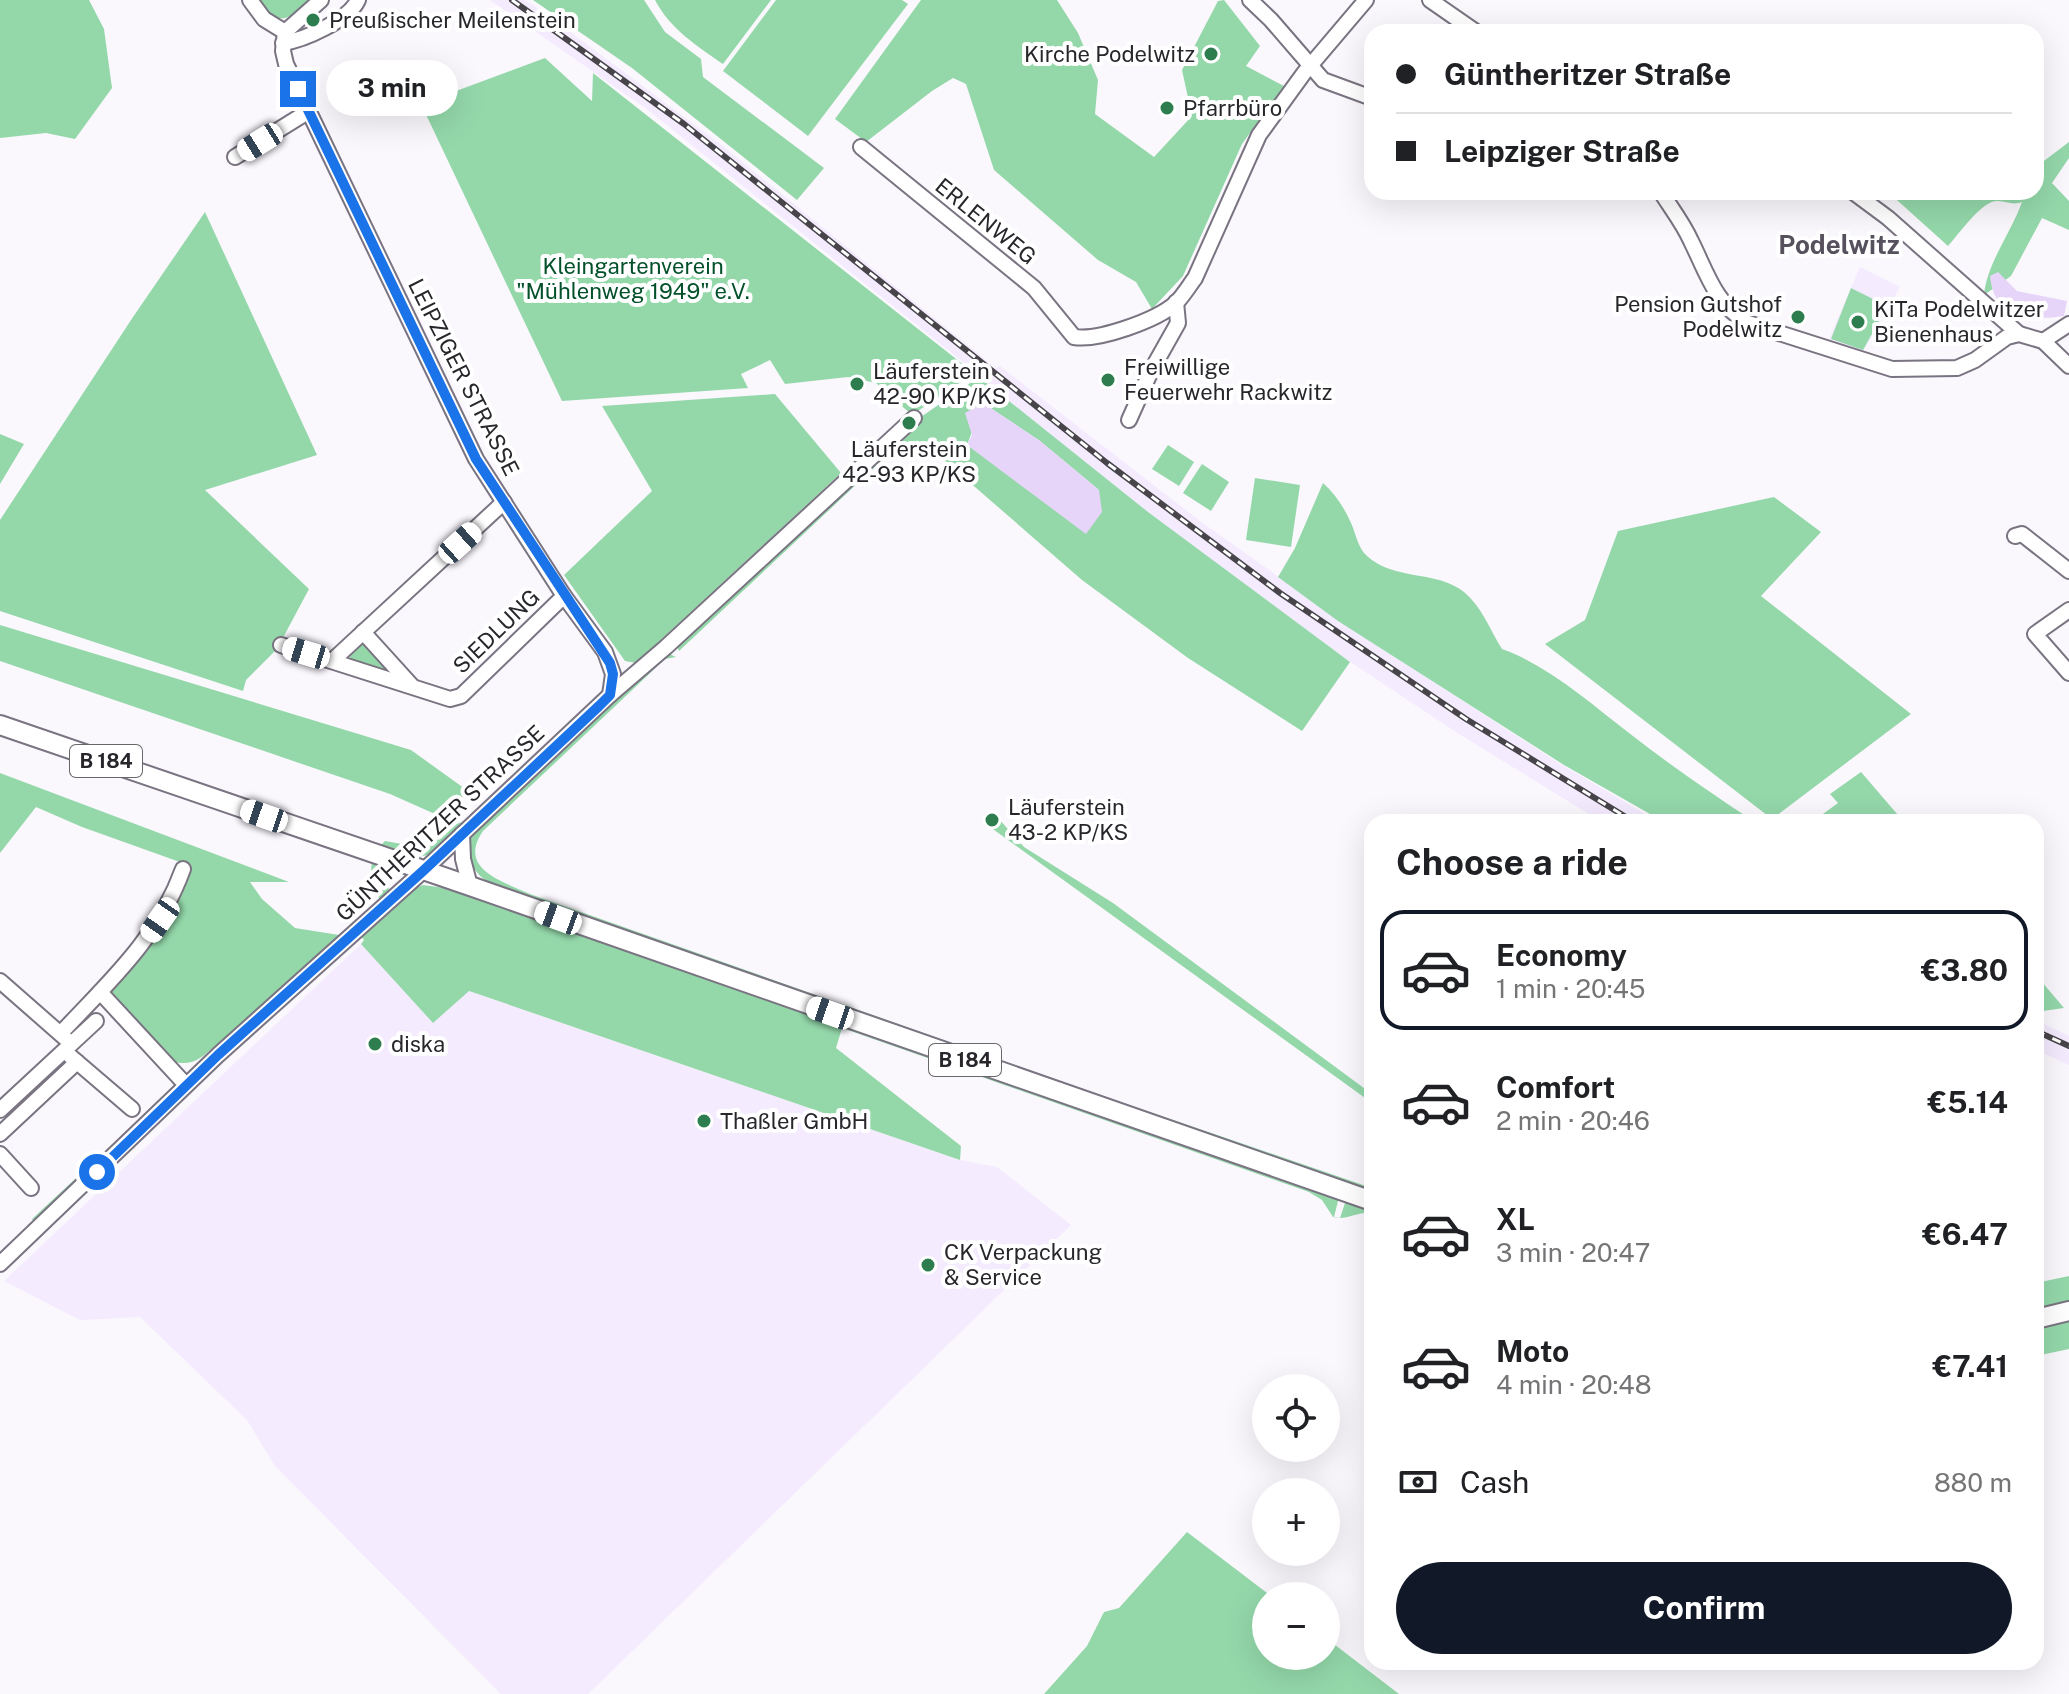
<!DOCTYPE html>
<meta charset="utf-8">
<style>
body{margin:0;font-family:"Public Sans",sans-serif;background:#f2f2f2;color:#202124;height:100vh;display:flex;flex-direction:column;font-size:30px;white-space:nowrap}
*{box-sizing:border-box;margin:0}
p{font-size:26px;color:#757577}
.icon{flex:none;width:44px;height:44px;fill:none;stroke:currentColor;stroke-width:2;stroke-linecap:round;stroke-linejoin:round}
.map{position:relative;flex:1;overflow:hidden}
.sheet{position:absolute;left:1364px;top:814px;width:680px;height:856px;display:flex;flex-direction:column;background:#fff;border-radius:24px;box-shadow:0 8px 32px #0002}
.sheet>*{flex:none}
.guide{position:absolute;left:1364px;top:24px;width:680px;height:176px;border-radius:24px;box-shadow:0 8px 32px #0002;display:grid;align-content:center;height:176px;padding:0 32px;background:#fff}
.tools{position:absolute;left:1252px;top:1374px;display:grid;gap:16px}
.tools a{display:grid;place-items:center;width:88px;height:88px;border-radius:50%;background:#fff;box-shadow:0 8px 32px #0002;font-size:40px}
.end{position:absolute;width:36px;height:36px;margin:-18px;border:10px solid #1a73e8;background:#fff;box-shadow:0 0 0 4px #fff}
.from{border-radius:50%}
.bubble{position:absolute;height:56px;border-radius:28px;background:#fff;box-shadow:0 8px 32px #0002;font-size:26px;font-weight:700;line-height:56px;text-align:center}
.car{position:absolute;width:24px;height:48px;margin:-24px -12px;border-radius:10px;box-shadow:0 0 6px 2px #0007;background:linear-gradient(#fff 24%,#345 0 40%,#fff 0 76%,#345 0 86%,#fff 0)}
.guide b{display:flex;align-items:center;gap:28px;height:76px;font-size:30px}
.guide b+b{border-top:2px solid #e0e0e0}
.guide i{width:20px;height:20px;background:#202124}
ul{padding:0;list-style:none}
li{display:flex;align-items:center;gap:24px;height:120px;margin:0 16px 12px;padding:0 16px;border:4px solid transparent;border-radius:24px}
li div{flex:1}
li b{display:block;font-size:30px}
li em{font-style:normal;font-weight:700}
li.on{border-color:#111827}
li>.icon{width:72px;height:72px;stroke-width:1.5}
h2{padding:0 32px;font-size:36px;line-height:96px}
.pay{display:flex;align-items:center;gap:20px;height:88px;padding:0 32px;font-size:30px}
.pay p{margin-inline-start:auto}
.cta{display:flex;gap:16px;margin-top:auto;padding:16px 32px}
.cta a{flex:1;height:92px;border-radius:48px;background:#111827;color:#fff;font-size:32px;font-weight:700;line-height:92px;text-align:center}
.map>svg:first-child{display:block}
.built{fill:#f4ebfe}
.green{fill:#94d8aa;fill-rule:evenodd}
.water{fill:#e7d5f9}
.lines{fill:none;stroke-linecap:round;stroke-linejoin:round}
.minor-casing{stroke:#7a7381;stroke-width:18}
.major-casing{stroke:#7a7381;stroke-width:22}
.minor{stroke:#fff;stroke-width:14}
.major{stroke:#fff;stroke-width:18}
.rail-casing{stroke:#47454a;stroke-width:6}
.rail{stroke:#fff;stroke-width:3;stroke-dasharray:9;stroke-linecap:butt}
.route{stroke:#1a73e8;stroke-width:10}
.poi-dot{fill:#2d7d4e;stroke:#fff;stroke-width:3}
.labels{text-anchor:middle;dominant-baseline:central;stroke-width:8;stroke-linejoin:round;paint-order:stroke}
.shield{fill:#fff;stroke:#68676b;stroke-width:2}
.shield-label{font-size:20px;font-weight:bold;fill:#28262b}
.poi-label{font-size:22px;fill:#28262b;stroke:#fff;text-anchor:start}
.street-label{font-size:22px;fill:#28262b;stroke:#fff}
.park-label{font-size:22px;fill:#03512b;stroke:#fff}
.quarter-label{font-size:26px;font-weight:bold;fill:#57515e;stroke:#fff}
</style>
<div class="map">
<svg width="2069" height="1694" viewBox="0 0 2069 1694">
<rect width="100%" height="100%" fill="#faf7fd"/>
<g class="built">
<path d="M490,0h35l20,13 174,130 269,219 -14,9 -326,-261z"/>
<path d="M1860,267l40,20 -37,64 -34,-12z"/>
<path d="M1000,366l200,155 158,112 199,129 102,60h-57l-146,-90 -110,-73 -198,-147 -169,-135z"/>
<path d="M361,944l72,79 35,-32 492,169 37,7 74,58 -483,469h-87l-226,-228 -28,-46 -107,-103 -60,3 -76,-39z"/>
<path d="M2036,1020l33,16v29l-33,-15z"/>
</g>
<g class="green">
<path d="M0,0h89l15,29 8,59 -37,51 -29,-6 -46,5z"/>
<path d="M257,0h52c-24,24 -30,25 -52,0z"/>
<path d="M533,0h111l21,32 36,27 2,18 121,91 -27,32 -165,-132z"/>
<path d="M655,0h116l-48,64c-26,-18 -53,-35 -68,-64z"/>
<path d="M776,0h126l6,4 -100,132 -85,-65z"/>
<path d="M921,0h136l21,33 20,47 -3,34 59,43 38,-41 -10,-46 36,-69 6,-1 36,46 -14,20 38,20 -42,58 -59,132 -31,33 -16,-27 -38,-22 -104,-90 -28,-86 -13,-6 -21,13 -66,51 -31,-23z"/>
<path d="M545,58l47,43 1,-28 381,300 -62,42 -36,-32 -28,-6 -63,7 -15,-24 -29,14 7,14 -186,13 -141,-297z"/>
<path d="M2069,142v16l-17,25 17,18v29l-27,-12 -31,58 -27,19c3,-32 27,-62 38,-93 -11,4 -16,-2 -26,-1 -15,1 -37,33 -48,45l-60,-54h148v-25z"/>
<path d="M205,212l112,243 -112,35 104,99 -32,60 -31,31 -3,11 -243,-80v-91l133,-203z"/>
<path d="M1851,288l24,12 -3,8 11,6 -20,36 -32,-11z"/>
<path d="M979,377l169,135 202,150 -48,69 -114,-73 -106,-78 -153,-133 -14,-5 -23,9 -213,200 -3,-7 239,-223zM983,403l57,38 59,49 -132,-45z"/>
<path d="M775,394l66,79 -205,190 -11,-2 -61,-86 88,-84 -50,-85z"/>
<path d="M0,434l24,10 -24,40z"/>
<path d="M1168,445l26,17 -15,24 -27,-17z"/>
<path d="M1202,464l27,18 -18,29 -28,-18z"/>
<path d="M1255,478l45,7 -9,62 -45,-7z"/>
<path d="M1323,483c12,11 21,24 28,40 5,11 7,25 16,33 27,25 70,14 97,36 18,15 26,38 38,57 47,17 88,54 127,84 41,32 83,61 126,89h-91l-100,-57 -226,-144 -60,-44 17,-29z"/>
<path d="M1774,497l47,35 -60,64 150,118 -139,105 -227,-175 40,-24 33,-89z"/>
<path d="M0,625l411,125 57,41 -24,27 -54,-24 -390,-133z"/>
<path d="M356,642l11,1 31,34 -46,-13 -4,-14z"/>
<path d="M665,652l11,5 -11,2 -182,172c-26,38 19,50 47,63l544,192 298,102v7l-845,-294c-24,-12 -55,-19 -58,-48 -1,-8 -2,-11 1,-19l35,-33 13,-8 9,-12 99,-90 3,-6z"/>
<path d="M1861,772l43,50h-92l26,-19 -8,-9z"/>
<path d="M0,773l289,109h-39l12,17 33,29 44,7 37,-30 3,-6c0,-13 -11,-22 -7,-36l15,10 2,19 -12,14 -95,81 -65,60 -1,-2c-15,13 -22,21 -42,17l-65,-71 42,-47 27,-41 13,-37 -109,-39 -46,-20 -36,46z"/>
<path d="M482,807c-14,13 -41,47 -59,49 -15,2 -31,-5 -45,-8l7,-7 40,7 31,-24 10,-3z"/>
<path d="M998,818l26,29 89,56 259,191v9l-382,-276z"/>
<path d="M423,885l22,3 111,36 780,271 2,6 -4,16 6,1 5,-15 4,-4 23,8v6c-14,-2 -26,8 -39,4l-11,-17 -13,-8 -467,-164 -6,20 125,98 -1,14 -491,-169 -36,32 -72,-79 3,-4 -3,-4 51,-47z"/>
<path d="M2036,975l28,33 -28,4z"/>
<path d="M162,1098l-114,112 -15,10 -1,-1z"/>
<path d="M2069,1276v30l-33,8v-31z"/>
<path d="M2069,1319v30l-33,7v-29z"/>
<path d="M1187,1532l84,64h-5v60h60v-18l73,56h-355l43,-48 17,-34 15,-4z"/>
</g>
<g class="water">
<path d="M1998,272l19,19 50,10 -3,15c-35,5 -70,3 -74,-40z"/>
<path d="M983,403l57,38 59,49 3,22 -16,22 -119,-89 5,-10 -7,-22z"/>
</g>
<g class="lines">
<g class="minor-casing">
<g id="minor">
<path d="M250,0l14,19 21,13"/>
<path d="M321,0l-36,32 -2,19 3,13 190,395 88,137 41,56 8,22 -3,21"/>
<path d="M1250,0l21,20 52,60 49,18"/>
<path d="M1430,0l46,32"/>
<path d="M283,43c21,-3 66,-23 75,-43"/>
<path d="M861,147l173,141 40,49c25,4 83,-17 102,-34 7,-7 13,-17 19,-25l64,-143 45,-62 62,-73"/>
<path d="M235,157l74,-46"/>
<path d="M1661,192c10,16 22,31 30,49 16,32 24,63 57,82l144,46 65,-1 18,-8 32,-23 12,-3 24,7 26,25"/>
<path d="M1853,192l35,26 131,116"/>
<path d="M2043,341l26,-17"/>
<path d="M1129,420l22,-49 27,-48 -2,-21"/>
<path d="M2015,536l7,-2 47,37"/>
<path d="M2069,610l-34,24 34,39"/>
<path d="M363,632l49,54"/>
<path d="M281,645l169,54 11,-3 103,-100"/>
<path d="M332,661l172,-159"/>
<path d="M462,834l1,25 7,27"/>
<path d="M0,981l65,57"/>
<path d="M100,992l86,93"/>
<path d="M61,1033c49,-52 97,-95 122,-164"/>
<path d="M70,1056l62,53"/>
<path d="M0,1110l96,-89"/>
<path d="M0,1134l77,-72"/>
<path d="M0,1154l31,34"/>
<path d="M0,1264l218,-209 205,-184 187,-176 56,-48 248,-229"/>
</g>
</g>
<g class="major-casing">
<g id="major">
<path d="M0,725l470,161 902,315"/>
<path d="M2036,1319l33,-8"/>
</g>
</g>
<use href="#minor" class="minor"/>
<use href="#major" class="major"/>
<g class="rail-casing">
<g id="rail">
<path d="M512,0l172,124 423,339 173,130 186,126 168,103"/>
<path d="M2036,1031l33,15"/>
</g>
</g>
<use href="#rail" class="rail"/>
</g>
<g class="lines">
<path class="route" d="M97,1172l121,-117 205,-184 176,-165 11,-11 3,-21 -3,-11 -134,-204 -178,-370"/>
</g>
<g class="poi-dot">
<circle cx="313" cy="20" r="8"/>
<circle cx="1211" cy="54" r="8"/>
<circle cx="1167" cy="108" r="8"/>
<circle cx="1798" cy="317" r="8"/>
<circle cx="1858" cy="322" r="8"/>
<circle cx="1108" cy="380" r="8"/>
<circle cx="857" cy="384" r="8"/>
<circle cx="909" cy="423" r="8"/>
<circle cx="992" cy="820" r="8"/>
<circle cx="375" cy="1044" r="8"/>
<circle cx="704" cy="1121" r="8"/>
<circle cx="928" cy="1265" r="8"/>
</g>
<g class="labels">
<g class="shield">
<rect x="70" y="745" width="72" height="32" rx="6"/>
<rect x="929" y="1044" width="72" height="32" rx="6"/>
</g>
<g class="shield-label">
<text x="106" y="761">B 184</text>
<text x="965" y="1060">B 184</text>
</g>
<g class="poi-label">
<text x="329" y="20">Preußischer Meilenstein</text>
<text x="1195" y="54" text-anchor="end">Kirche Podelwitz</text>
<text x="1183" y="108">Pfarrbüro</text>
<text x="1782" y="304" text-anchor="end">Pension Gutshof<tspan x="1782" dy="25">Podelwitz</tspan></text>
<text x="1874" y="309">KiTa Podelwitzer<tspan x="1874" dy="25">Bienenhaus</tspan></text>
<text x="1124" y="367">Freiwillige<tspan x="1124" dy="25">Feuerwehr Rackwitz</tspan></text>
<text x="873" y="371">Läuferstein<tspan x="873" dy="25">42-90 KP/KS</tspan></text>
<text x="909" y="449" text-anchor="middle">Läuferstein<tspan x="909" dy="25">42-93 KP/KS</tspan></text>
<text x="1008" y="807">Läuferstein<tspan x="1008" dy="25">43-2 KP/KS</tspan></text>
<text x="391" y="1044">diska</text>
<text x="720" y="1121">Thaßler GmbH</text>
<text x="944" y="1252">CK Verpackung<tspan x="944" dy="25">&amp; Service</tspan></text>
</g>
<g class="street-label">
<text transform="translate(986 221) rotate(39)">ERLENWEG</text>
<text transform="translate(464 377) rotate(63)">LEIPZIGER STRASSE</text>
<text transform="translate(496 631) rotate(-44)">SIEDLUNG</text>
<text transform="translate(440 823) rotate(-43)">GÜNTHERITZER STRASSE</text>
</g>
<g class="park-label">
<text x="633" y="266">Kleingartenverein<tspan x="633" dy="25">"Mühlenweg 1949" e.V.</tspan></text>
</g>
<g class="quarter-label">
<text x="1839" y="244">Podelwitz</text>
</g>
</g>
</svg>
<div class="tools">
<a><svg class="icon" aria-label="locate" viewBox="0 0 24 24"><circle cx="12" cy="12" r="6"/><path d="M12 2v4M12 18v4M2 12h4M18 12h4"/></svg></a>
<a>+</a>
<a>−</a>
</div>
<i class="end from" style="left:97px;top:1172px"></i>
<i class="end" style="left:298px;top:89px"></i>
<div class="bubble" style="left:326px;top:60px;width:132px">3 min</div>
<i class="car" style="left:260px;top:142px;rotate:238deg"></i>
<i class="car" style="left:460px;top:543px;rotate:48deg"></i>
<i class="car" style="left:306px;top:653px;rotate:287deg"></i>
<i class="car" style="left:264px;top:816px;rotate:289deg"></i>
<i class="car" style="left:558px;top:918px;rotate:290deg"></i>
<i class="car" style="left:160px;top:920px;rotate:215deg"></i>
<i class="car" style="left:830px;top:1013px;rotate:289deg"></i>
<div class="guide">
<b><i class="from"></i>Güntheritzer Straße</b>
<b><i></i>Leipziger Straße</b>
</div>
<section class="sheet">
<h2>Choose a ride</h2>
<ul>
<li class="on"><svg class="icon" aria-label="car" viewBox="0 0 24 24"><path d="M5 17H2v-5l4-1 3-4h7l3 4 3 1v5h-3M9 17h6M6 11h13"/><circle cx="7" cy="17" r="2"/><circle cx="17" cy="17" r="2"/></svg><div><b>Economy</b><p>1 min · 20:45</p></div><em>€3.80</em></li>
<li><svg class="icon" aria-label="car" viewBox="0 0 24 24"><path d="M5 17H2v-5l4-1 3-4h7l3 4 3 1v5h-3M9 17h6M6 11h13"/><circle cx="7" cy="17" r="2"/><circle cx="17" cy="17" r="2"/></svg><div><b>Comfort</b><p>2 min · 20:46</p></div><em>€5.14</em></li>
<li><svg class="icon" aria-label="car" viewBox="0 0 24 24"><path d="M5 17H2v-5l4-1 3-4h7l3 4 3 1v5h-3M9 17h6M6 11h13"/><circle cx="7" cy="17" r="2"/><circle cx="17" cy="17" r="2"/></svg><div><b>XL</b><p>3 min · 20:47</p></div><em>€6.47</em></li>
<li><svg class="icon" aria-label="car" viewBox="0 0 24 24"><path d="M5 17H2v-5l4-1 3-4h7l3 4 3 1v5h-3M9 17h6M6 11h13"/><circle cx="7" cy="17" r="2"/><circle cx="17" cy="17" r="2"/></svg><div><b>Moto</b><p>4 min · 20:48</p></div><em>€7.41</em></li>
</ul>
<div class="pay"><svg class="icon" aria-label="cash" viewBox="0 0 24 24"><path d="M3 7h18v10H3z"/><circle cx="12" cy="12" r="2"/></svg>Cash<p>880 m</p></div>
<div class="cta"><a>Confirm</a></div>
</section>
</div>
